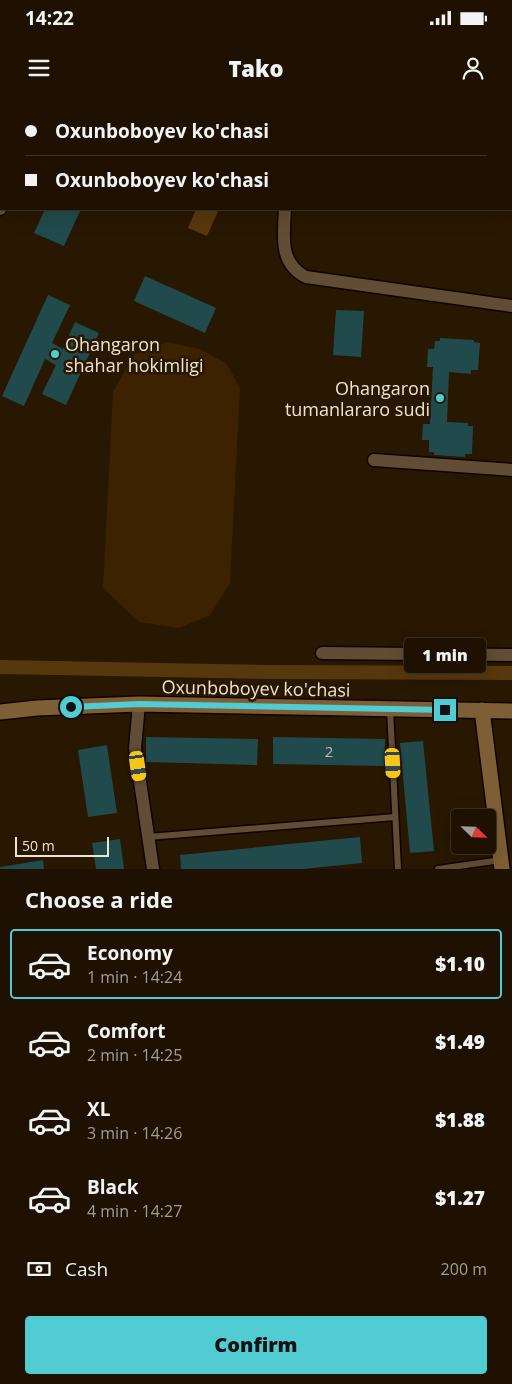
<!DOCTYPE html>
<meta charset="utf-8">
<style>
body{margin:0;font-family:"Open Sans",sans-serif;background:#2b1f10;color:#f1f3f6;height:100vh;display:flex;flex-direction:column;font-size:19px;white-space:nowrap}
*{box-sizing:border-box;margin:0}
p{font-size:16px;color:#a19d99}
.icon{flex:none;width:28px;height:28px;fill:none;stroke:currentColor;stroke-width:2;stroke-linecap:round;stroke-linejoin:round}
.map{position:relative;height:769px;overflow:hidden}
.drawer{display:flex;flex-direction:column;background:#1e1101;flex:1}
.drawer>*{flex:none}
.top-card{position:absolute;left:0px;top:0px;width:512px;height:110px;box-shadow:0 5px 20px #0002,0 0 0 1px #3c3123;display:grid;align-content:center;height:110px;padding:0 25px;background:#1e1101}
.needle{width:32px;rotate:113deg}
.controls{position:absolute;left:451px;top:709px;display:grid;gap:10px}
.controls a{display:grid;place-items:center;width:45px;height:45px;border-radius:5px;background:#1e1101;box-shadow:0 5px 20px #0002,0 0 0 1px #3c3123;font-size:25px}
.scale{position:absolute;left:15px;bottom:12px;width:94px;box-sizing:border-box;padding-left:5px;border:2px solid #eee2d4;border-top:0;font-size:14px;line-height:18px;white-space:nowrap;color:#eee2d4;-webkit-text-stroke:4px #281701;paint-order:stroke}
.end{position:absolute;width:22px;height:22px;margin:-11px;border:6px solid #51ccd3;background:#111;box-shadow:0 0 0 2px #111}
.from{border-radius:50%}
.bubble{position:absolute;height:35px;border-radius:5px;background:#1e1101;box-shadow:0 5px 20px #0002,0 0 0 1px #3c3123;font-size:16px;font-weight:800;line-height:35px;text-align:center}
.car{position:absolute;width:15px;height:30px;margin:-15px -8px;border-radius:6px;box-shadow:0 0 4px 1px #0007;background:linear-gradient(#f5c518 24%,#345 0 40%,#f5c518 0 76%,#345 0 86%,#f5c518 0)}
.top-card b{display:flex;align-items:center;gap:18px;height:48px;font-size:19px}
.top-card b+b{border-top:1px solid #3c3123}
.top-card i{width:12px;height:12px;background:#f1f3f6}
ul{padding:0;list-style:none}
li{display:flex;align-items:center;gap:15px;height:70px;margin:0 10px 8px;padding:0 15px;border:2px solid transparent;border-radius:5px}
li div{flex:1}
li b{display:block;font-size:19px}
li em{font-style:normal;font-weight:800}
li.current{border-color:#51ccd3}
li>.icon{width:45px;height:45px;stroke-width:1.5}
h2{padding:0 25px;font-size:22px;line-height:60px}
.pay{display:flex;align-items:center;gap:12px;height:55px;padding:0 25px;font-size:19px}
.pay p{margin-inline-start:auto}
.button{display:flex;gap:10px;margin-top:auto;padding:10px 25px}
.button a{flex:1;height:58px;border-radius:5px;background:#51ccd3;color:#111;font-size:20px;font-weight:800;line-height:58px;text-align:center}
.status{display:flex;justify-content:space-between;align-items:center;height:35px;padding:0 25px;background:#1e1101;direction:ltr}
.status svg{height:14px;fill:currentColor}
header{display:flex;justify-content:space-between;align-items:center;height:65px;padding:0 25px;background:#1e1101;font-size:22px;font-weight:800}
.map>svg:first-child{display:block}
.green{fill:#3c2200}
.water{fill:#56380d}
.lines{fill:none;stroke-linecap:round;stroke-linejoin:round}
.canal{stroke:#56380d;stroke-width:14}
.building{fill:#214a4c}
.service-casing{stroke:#100300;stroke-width:9}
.minor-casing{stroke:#100300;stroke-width:15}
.secondary-casing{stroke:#100300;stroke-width:18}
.service{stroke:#614d35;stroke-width:6}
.minor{stroke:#614d35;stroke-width:12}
.secondary{stroke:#7e5f35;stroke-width:15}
.route{stroke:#51ccd3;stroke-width:6}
.poi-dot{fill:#51ccd3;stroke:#281701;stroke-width:2}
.labels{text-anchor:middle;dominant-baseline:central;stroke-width:5;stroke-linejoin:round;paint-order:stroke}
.number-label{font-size:15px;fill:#bbbcb2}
.poi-label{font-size:18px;fill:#eee2d4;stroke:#281701;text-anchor:start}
.street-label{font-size:18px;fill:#eee2d4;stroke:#281701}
</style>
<div class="status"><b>14:22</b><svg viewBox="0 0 49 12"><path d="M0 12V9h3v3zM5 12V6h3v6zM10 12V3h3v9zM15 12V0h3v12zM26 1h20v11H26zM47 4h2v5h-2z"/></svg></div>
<header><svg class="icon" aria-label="menu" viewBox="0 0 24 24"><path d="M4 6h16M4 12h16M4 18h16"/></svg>Tako<svg class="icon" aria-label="person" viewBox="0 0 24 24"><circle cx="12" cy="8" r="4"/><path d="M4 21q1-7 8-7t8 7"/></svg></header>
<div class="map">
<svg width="512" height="769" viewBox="0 0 512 769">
<rect width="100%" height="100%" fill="#281701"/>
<path class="green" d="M167,242l33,7 27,15 13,24 -10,195 -20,32 -31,13 -40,-6 -36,-34 10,-196 22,-38z"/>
<path class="water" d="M196,109h23l-12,27 -19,-8z"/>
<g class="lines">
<path class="canal" d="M0,567l271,5 241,1"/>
</g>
<g class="building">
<path d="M45,109h36l-17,37 -30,-13z"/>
<path d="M145,176l71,32 -11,25 -71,-32z"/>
<path d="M48,195l22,10 -18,38 11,6 12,-27 24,11 -33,72 -24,-11 14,-29 -11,-6 -21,47 -22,-10z"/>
<path d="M336,210l28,1 -3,46 -28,-2z"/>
<path d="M440,238l34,2v2l6,1 -2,27h-7v4l-22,-2 -2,50 21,1v3h5l-1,28h-7v3l-31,-2v-3h-5v-12h-7l1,-16h7l3,-57h-6l1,-18h6l1,-8h5z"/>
<path d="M146,637l112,2 -1,26 -111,-3z"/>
<path d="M273,637l112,2 -1,27 -111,-2z"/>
<path d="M423,641l11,110 -24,2 -10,-110z"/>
<path d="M107,645l10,68 -29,4 -10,-67z"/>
<path d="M360,737l2,26 -59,6h-122l-1,-14z"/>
<path d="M120,739l4,30h-28l-4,-26z"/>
<path d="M43,760l1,9h-44v-2z"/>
</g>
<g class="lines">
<g class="service-casing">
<g id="service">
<path d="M390,609l8,160"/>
<path d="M148,737l247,-20"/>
<path d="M438,769l63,-9"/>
</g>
</g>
<g class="minor-casing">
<g id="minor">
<path d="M68,1v-1"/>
<path d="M0,109l1,-1"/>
<path d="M285,109c-1,25 -7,54 21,68l206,29"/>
<path d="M374,360l138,10"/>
<path d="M322,553l190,2"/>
<path d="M139,604l-4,44 18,121"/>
</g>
</g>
<g class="secondary-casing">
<g id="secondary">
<path d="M482,610l20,159"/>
<path d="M0,612l37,-4 102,-4 373,7"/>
</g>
</g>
<use href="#service" class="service"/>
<use href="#minor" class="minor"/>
<use href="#secondary" class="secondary"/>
</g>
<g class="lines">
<path class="route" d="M71,607l68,-3 306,6"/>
</g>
<g class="poi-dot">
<circle cx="55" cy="254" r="5"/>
<circle cx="440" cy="298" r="5"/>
</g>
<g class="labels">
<g class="number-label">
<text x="329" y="651">2</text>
</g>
<g class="poi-label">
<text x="65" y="244">Ohangaron<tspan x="65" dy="21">shahar hokimligi</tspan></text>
<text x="430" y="288" text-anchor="end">Ohangaron<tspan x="430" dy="21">tumanlararo sudi</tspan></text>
</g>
<g class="street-label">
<text transform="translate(256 588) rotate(1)">Oxunboboyev ko'chasi</text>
</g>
</g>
</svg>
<div class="controls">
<a><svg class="needle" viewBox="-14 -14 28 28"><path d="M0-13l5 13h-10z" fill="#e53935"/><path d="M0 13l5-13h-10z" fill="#a19d99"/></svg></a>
</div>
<div class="scale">50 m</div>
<i class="end from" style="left:71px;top:607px"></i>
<i class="end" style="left:445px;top:610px"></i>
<div class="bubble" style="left:404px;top:538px;width:82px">1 min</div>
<i class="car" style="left:393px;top:663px;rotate:177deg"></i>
<i class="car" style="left:138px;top:666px;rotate:172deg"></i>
<div class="top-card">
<b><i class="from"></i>Oxunboboyev ko'chasi</b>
<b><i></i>Oxunboboyev ko'chasi</b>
</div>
</div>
<section class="drawer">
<h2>Choose a ride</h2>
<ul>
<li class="current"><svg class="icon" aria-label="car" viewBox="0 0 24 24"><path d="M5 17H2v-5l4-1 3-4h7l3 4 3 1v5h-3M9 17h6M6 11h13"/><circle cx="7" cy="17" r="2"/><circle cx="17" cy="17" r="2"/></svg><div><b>Economy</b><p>1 min · 14:24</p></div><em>$1.10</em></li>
<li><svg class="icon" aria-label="car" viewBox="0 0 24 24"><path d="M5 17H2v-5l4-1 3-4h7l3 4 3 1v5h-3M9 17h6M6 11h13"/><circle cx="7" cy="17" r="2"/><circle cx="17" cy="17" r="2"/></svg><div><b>Comfort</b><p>2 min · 14:25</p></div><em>$1.49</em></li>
<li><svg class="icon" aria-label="car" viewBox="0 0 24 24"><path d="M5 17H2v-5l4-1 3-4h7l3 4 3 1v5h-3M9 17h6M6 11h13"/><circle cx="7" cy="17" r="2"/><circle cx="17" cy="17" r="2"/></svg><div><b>XL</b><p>3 min · 14:26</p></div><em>$1.88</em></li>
<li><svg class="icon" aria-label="car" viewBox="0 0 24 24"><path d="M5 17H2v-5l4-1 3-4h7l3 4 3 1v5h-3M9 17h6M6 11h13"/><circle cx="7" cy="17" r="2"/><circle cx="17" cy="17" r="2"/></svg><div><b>Black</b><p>4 min · 14:27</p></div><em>$1.27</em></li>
</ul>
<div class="pay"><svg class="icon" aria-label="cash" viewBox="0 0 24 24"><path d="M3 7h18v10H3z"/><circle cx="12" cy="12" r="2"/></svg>Cash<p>200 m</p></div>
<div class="button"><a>Confirm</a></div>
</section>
